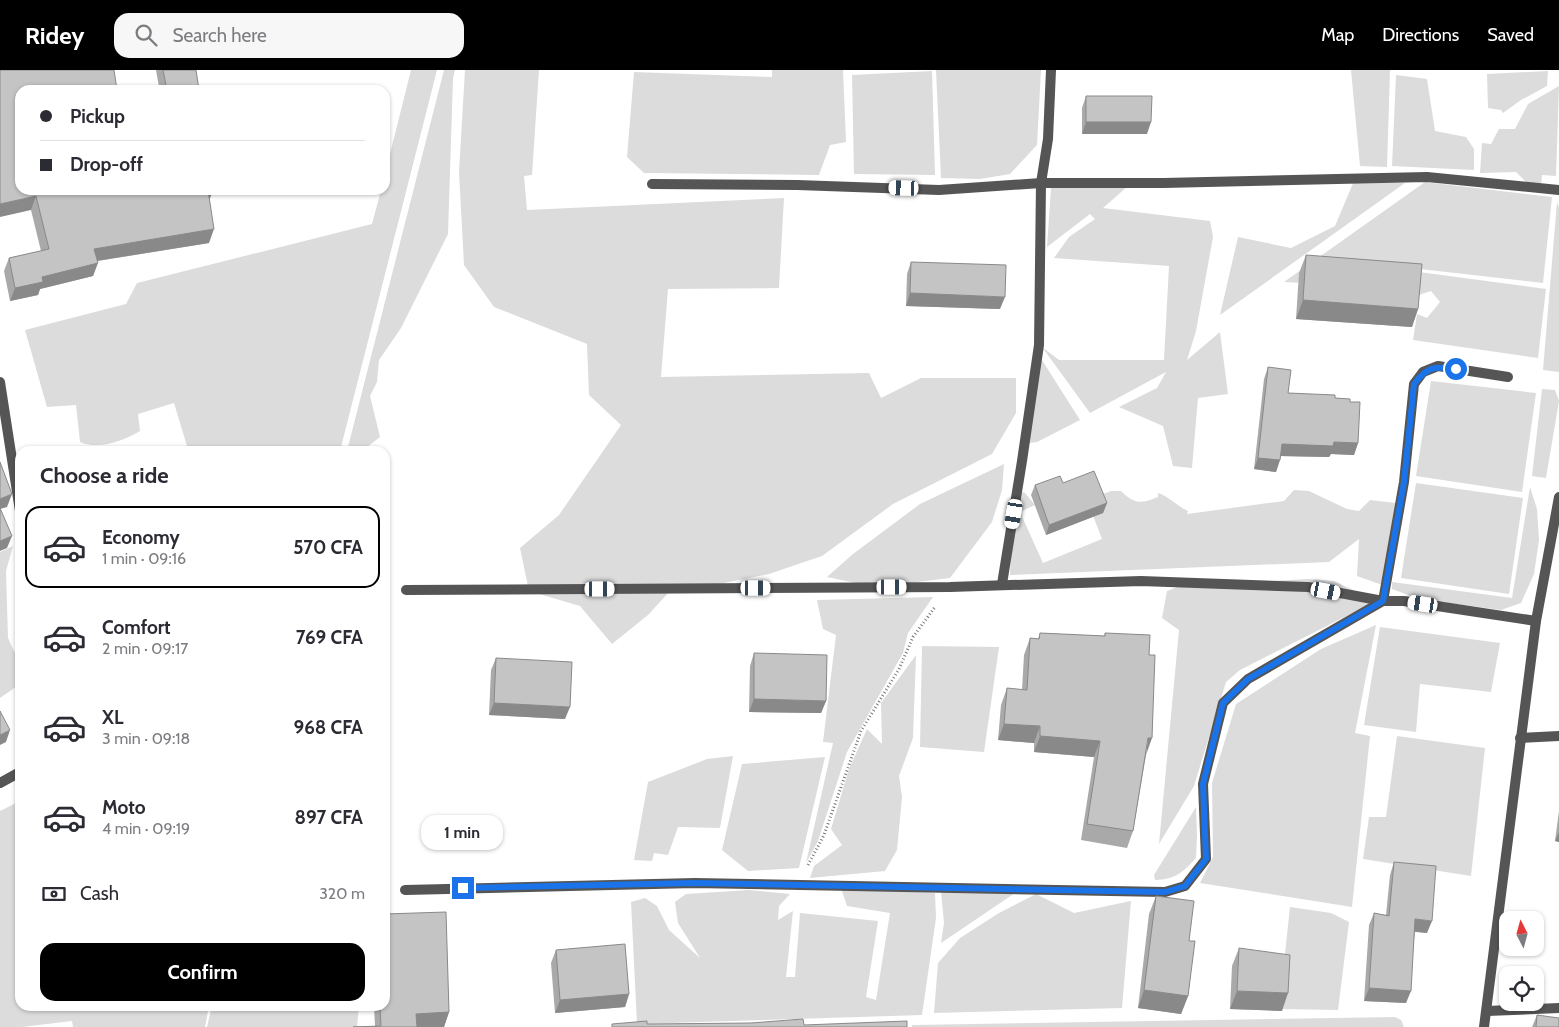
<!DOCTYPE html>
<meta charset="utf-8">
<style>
body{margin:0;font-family:Cabin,sans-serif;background:#f7f7f7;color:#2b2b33;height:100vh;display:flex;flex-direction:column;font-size:19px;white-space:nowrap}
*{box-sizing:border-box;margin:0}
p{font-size:16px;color:#7c7c81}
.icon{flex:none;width:28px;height:28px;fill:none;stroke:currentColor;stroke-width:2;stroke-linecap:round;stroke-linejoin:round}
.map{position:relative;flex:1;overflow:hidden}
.panel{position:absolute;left:15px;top:376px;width:375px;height:565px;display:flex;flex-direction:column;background:#fff;border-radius:15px;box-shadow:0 1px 4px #0004}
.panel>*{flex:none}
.guide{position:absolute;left:15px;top:15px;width:375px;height:110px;border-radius:15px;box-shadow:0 1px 4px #0004;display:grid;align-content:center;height:110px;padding:0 25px;background:#fff}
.needle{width:32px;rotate:354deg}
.controls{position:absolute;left:1499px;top:841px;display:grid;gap:10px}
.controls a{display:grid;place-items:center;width:45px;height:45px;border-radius:10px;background:#fff;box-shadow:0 1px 4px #0004;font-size:25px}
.end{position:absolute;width:22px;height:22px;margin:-11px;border:6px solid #1a73e8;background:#fff;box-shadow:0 0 0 2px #fff}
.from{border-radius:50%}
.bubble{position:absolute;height:35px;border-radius:15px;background:#fff;box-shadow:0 1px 4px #0004;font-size:16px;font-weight:700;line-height:35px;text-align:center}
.car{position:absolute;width:15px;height:30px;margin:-15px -8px;border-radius:6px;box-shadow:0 0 4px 1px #0007;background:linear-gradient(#fff 24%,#345 0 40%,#fff 0 76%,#345 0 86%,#fff 0)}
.guide b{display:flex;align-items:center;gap:18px;height:48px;font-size:19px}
.guide b+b{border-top:1px solid #e1e1e2}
.guide i{width:12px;height:12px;background:#2b2b33}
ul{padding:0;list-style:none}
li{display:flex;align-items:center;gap:15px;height:82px;margin:0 10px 8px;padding:0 15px;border:2px solid transparent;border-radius:15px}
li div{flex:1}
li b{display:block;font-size:19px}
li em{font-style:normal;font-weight:700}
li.active{border-color:#000}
li>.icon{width:45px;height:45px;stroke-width:1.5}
h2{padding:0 25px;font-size:22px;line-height:60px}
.pay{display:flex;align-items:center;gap:12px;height:55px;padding:0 25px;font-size:19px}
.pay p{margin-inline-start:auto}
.button{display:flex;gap:10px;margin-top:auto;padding:10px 25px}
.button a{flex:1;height:58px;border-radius:15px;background:#000;color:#fff;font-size:20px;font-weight:700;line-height:58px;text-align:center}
header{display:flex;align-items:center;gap:30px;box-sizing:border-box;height:70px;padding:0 25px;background:#000;color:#fff}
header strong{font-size:24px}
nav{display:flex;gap:28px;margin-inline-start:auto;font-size:18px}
.search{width:350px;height:45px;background:#f7f7f7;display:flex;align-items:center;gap:12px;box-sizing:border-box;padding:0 18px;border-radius:15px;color:#7c7c81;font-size:19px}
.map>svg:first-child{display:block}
.green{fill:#dcdcdc}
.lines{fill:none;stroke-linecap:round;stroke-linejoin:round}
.path{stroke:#777;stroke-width:3;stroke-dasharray:1 2.5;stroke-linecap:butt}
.street{stroke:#555;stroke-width:10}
.wall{fill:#a9a9a9}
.shaded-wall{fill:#898989}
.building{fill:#c4c4c4;stroke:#898989}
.route{stroke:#1a73e8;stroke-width:6}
</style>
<header>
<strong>Ridey</strong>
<div class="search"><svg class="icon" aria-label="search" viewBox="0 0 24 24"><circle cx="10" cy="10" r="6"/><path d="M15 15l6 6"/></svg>Search here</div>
<nav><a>Map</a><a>Directions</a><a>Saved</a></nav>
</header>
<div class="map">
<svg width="1559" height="957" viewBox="0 0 1559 957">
<rect width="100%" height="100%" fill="#fff"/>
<g class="green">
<path d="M411,0h26l-97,381h-128l-25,-5 -13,-43 -36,11 2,17c-17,10 -41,19 -60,11l-4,-37 -29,2 -22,-77 101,-26 11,-21 235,-59 9,-34h4v-16z"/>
<path d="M444,0h11l-2,8 -5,156 -47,94 -22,32 -2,22 -7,14 10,41 -13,10h-19z"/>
<path d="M465,0h74l-7,105 -8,1 3,34 257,-12 -5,90 -111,1 -7,88 208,-4 12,25 40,-20h95v35l-24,41 -99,50 -71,52 -53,18 -60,12 -38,4 -23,25 -36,29 -32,-38 -51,-15 -9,-43 39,-33 62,-90 -32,-30 -2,-51 -93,-37 -30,-42 -5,-93z"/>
<path d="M772,0h71l3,72 -16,3 -11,30 -175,-2 -17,-16 7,-85 138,5z"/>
<path d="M936,0h105l-4,75 -27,29 -30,5 -39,-1z"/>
<path d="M1351,0h39l-3,97 -27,-1z"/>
<path d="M932,1l3,104 -81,-1 -2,-99z"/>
<path d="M1548,1l-1,15 -26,14 -18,13 -2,-3 -13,-2 -1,-34z"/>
<path d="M1396,5l31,4 8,52 31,6 8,12v21l-82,-4z"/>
<path d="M1559,16l-3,90 -14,-1 -1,9 -15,-2 -10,-10 -36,1 2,-30 9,1 8,-15h16l13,-25z"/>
<path d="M1354,111l51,2 -185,132 18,-78 53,11 44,-22z"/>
<path d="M1425,112l127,15 -9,86 -132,-15 -4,21 -123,-7z"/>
<path d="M1128,116l-25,22 107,13 3,16 -17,94 -9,29 33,-28 8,62 -30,4 -6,70 -19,-2 -10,-40 -44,-19 38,-19 9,-16 -76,41 -48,-66 17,13h105l5,-94 -115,-8 15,-21 26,-18 -5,-5 -43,33 4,-59z"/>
<path d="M1557,132l2,6v164l-16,-2z"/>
<path d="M1419,202l127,17 -8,69 -125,-18 4,-26 10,4 13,-16 -9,-11 -15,5z"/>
<path d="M1040,287l40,63 -43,22 -14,2z"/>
<path d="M1431,311l105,12 -14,99 -106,-16z"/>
<path d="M1542,319l13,1 4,11 -13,77 -14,-2z"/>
<path d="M1004,394l-2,26 -10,32 -42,56 -75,9 -48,-10 26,-23 67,-50z"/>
<path d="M1416,413l107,15 -14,96 -108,-16z"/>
<path d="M1530,417l7,22 2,31 -5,34 -13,29 -20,7 -82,-11 -27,-10v-7l120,16z"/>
<path d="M1294,420l15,1 38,18 12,2 11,-11 26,3 -14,82 -25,-9 2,-37 -30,23 -319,13 3,-79 11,-4 11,13 -15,7 23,51 59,-24 -15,-39 24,-9h10c12,12 19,14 37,6v-4c10,3 19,13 30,18l-1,3 97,-13z"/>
<path d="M13,476l-7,25 2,67 12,26v20l-20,14v-146z"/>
<path d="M1309,509l25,2 42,20 -136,69 -14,12 -32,104 -35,58 20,-214 -17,-12 5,-27 13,-5z"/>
<path d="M933,527l-25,36 -5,20 -56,99 -29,89 -12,22 27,-120 -10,-1 13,-107 -13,-6 -6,-29z"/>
<path d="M1376,555l-21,108 15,3 -18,171 -152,-24 13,-26 -1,-74 24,-79 85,-55z"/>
<path d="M1380,557l120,16 -9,49 -71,-8 -4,48 -52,-7z"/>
<path d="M922,576l77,1 -15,105 -64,-5z"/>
<path d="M916,585l-3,83 -14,38 3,21 -5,53 -12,21 -75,7 4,-12 28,-21 -11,-16 18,-60 18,-40 15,15 -1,-41z"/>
<path d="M1397,666l88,12 -14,128 -108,-17 6,-42h17z"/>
<path d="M733,686l-13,72 -42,-1 -10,28 -14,-2 -2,8 -18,-1 14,-78 59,-23z"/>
<path d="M825,687l-26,111 -51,3 -26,-21 20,-86z"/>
<path d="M20,731v205h189l-4,21h-132l-1,-6 -50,6h-22v-216z"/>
<path d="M1196,737l1,29 -1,22c-14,15 -20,21 -41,22l-1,-5z"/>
<path d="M841,818l94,5 1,25 -14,97 -285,9 -6,-122 14,-4 12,8 12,24 31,28 -22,-35 -3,-21 11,-8 63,-4 41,4 -11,12 -1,14 15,-9 -7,66h9l5,-64 78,8 -12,76 10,3 14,-87 -43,-7z"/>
<path d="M941,821l74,2 -74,50 3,-20z"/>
<path d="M1036,824l38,19 57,-12 -9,107 -188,5 4,-50 22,-25 39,-25z"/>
<path d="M1290,837l41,6 18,9 -11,88 -59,-1z"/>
<path d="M212,936h147l-2,21h-150z"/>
<path d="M1395,947l6,3 3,7h-492v-2z"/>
</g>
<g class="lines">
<path class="path" d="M808,795l16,-30 37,-104 38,-62 14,-32 22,-30"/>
<g class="street">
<path d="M652,114l145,1 142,5 102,-7h122l264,-6 132,13"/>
<path d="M0,312l20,129"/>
<path d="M1002,514l20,-123 17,-116 2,-162 7,-44 3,-69"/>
<path d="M406,520l544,-3 191,-6 167,6 75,14h21l132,20"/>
<path d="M1520,668l39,-2"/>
<path d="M0,713l20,-11"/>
<path d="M405,820l290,-7 470,9 20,-6 21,-27 -3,-75 20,-81 25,-24 135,-78 21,-119 10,-98 9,-12 15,-6 70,11"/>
<path d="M1487,941l72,-3"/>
<path d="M1484,957l52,-406 23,-124"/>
</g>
</g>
<g class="wall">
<path d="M156,0h40l3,20 -40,-3z"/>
<path d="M1086,26l61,38h-65v-26z"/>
<path d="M20,120h193l-4,10v43l-111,18 -5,15 -53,13 -2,6 -28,6 -6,-30 5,-13 32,-7 -10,-41z"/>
<path d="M1306,185l112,54 -6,18 -116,-8 3,-46z"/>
<path d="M911,192l89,47 -94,-3 1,-32z"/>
<path d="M1268,297l20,26 47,5 15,4 8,41 -4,12 -23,-1 -2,3 -48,-1 -5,16 -22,-3 10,-90z"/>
<path d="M1063,413l44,20 -4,10 -57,22 -15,-40 4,-10z"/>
<path d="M1040,563l64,3 1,-3 44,22 -3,100 -13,76 -6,17 -46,-8 13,-83 -60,-5v-9l-36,-3 3,-35 6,-17 15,2 2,-35 6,-17 8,1z"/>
<path d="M754,583l72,48 -5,12 -72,-1 1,-46z"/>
<path d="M496,588l69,61 -76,-4 2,-45z"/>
<path d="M1559,741v31l-4,-1z"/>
<path d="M1394,792l33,71 -12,-1 -9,71 -42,-2 5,-76 5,-12 12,2 4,-40z"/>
<path d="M1156,826l33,45 -1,55 -7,18 -43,-6 11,-94z"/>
<path d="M1239,878l43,63 -52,-2 2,-43z"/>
<path d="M556,880l73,44 -4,13 -70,6 -4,-50z"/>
<path d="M374,936h11l64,6 -5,15h-91l22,-1z"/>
<path d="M1537,945l22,12h-27z"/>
</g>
<g class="shaded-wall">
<path d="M1086,52h65l-4,12h-65z"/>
<path d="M207,120h6l-4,11z"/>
<path d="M36,126l-5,14 -31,7v-13z"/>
<path d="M214,159l-5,14 -120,19 5,-13z"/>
<path d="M98,193l-5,13 -53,13 -2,6 -28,6 5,-13 27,-11z"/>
<path d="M910,223l95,4 -5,12 -94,-3z"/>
<path d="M1303,230l115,9 -6,18 -116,-8z"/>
<path d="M1334,372l24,1 -4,12 -23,-1 -2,3 -51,-1 4,-12z"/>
<path d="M1258,388l22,2 -4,12 -22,-3z"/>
<path d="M12,424l-5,13 -7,2v-10z"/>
<path d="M1107,433l-4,10 -57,22 3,-10z"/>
<path d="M12,466l-5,12 -7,3v-10z"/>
<path d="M754,629l72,2 -5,12 -72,-1z"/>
<path d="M494,633l76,4 -5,12 -76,-4z"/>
<path d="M1004,654l36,2 -6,17 -36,-3z"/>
<path d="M10,660l-4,12 -6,3v-10z"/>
<path d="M1040,666l60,5 -6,16 -60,-5z"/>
<path d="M1148,668h4l-6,17z"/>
<path d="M1559,762v10l-4,-1z"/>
<path d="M1415,849l17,2 -5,12 -16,-2z"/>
<path d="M1369,918l42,3 -5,12 -42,-2z"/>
<path d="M1144,920l44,6 -7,18 -43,-6z"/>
<path d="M1237,921l51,2 -6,18 -52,-2z"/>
<path d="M629,924l-4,13 -70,6 5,-13z"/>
<path d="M449,942l-5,15h-33l5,-13z"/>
</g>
<g class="building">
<path d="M0,0h114l3,20h-97v100h188l6,39 -120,20 4,14 -56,14 1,5 -28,6 -6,-30 40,-9 -13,-53 -36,8z"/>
<path d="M163,0h33l3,20h-48l15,-5z"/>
<path d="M1086,26h66l-1,26h-65z"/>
<path d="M1306,185l116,9 -4,45 -115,-9z"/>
<path d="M911,192l95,3 -1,32 -95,-4z"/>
<path d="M1268,297l23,3 -3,23 47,2v3l15,1v3h10l-2,41 -24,-1 -1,4 -51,-2 -2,16 -22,-2z"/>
<path d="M0,392l12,32 -12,5z"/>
<path d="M1094,401l13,32 -58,22 -14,-40 25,-9 3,7z"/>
<path d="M0,438l12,28 -12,5z"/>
<path d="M1040,563l65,3v-3l45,2 -1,20h6l-3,83h-4l-15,93 -46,-7 13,-83 -60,-5v-10l-36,-2 3,-36 20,2 3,-52 9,1z"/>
<path d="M754,583l73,2 -1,46 -72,-2z"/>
<path d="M496,588l76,4 -2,45 -76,-4z"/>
<path d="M0,641l10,19 -10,5z"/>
<path d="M1394,792l42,4 -4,55 -17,-2 -4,72 -42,-3 5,-75 15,3z"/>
<path d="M1156,826l38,5 -5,40h6l-7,55 -44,-6z"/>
<path d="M446,842l3,100 -33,2 1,13h-64l28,-1 -1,-20h5v-92z"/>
<path d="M625,874l4,50 -69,6 -4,-50z"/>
<path d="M1239,878l51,7 -2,38 -51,-2z"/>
<path d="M1537,945l22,3v9h-23z"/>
<path d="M803,949l1,6 103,-4v6h-295v-3l35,-3v3l104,-1z"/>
</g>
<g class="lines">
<path class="route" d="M463,818l232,-5 470,9 20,-6 21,-27 -3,-75 20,-81 25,-24 135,-78 21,-119 10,-98c14,-18 20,-18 42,-15"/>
</g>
</svg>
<div class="controls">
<a><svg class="needle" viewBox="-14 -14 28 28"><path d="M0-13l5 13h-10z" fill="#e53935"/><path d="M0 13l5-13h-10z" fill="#7c7c81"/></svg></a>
<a><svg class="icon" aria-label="locate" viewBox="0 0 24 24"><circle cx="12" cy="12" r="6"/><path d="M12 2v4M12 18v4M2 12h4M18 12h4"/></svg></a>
</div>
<i class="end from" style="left:1456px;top:299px"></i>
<i class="end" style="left:463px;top:818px"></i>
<div class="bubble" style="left:421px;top:745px;width:82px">1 min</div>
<i class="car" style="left:904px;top:118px;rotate:272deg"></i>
<i class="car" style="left:1014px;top:444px;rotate:190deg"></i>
<i class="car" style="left:892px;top:517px;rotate:90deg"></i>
<i class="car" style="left:756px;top:518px;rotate:90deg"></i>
<i class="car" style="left:600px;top:519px;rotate:90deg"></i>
<i class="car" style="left:1326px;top:521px;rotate:101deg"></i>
<i class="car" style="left:1423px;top:534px;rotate:279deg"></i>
<div class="guide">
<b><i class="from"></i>Pickup</b>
<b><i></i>Drop-off</b>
</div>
<section class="panel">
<h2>Choose a ride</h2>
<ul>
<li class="active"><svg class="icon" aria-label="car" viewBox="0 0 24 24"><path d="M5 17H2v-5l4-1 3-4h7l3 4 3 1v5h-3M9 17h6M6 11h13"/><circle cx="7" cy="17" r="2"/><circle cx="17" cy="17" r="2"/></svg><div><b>Economy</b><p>1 min · 09:16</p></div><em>570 CFA</em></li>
<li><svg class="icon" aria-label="car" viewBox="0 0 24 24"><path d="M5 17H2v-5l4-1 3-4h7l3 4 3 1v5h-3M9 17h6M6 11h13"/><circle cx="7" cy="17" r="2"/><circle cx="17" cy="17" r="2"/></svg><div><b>Comfort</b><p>2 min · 09:17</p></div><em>769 CFA</em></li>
<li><svg class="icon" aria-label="car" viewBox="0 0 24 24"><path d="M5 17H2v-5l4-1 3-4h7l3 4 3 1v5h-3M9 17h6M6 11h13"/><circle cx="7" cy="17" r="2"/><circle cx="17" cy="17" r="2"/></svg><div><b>XL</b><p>3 min · 09:18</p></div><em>968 CFA</em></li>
<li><svg class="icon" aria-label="car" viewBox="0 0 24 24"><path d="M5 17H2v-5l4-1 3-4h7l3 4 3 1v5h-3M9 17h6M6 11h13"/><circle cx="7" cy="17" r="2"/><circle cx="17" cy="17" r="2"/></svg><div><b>Moto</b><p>4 min · 09:19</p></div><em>897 CFA</em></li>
</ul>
<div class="pay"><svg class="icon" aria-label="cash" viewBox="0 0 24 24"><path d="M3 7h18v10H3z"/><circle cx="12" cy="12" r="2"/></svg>Cash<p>320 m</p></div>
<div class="button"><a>Confirm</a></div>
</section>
</div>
